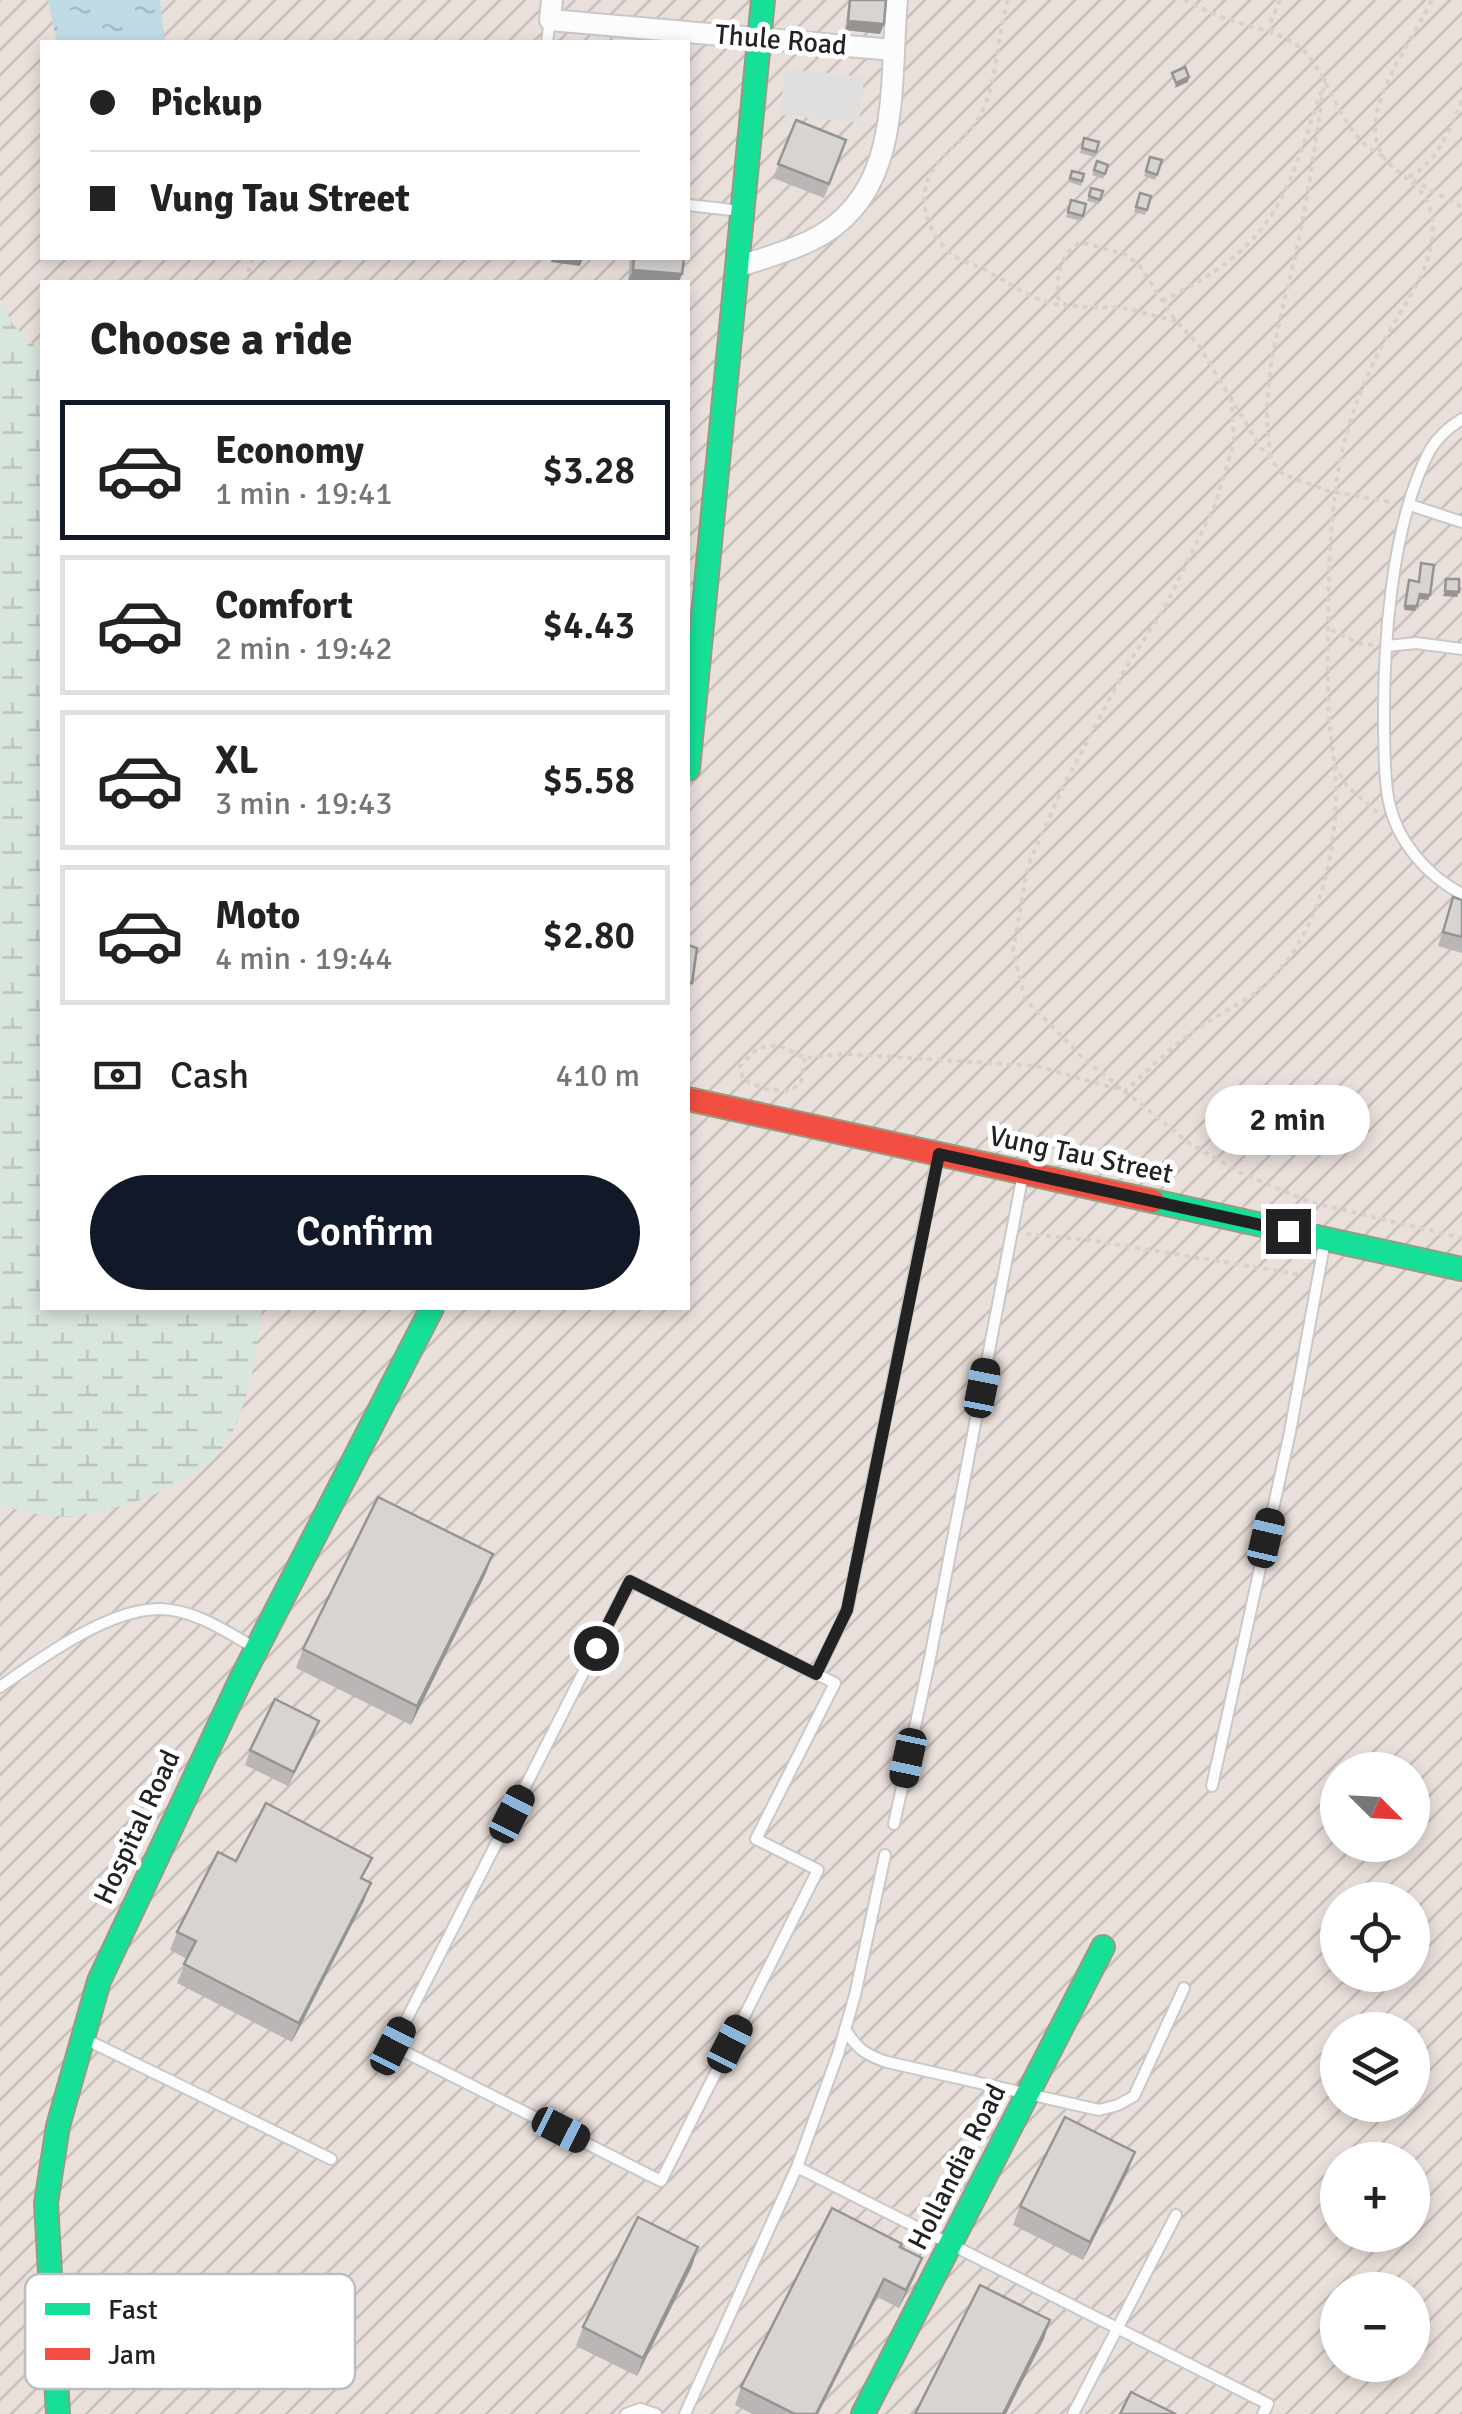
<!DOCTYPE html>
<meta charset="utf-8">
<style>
body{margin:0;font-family:Signika,sans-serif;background:#f2f2f2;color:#222;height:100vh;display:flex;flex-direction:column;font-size:38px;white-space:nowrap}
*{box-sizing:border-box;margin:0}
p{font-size:32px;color:#767676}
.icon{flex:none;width:55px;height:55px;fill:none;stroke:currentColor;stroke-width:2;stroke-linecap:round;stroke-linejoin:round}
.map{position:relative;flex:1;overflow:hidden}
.details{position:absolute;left:40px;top:280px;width:650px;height:1030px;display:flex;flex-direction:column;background:#fff;border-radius:0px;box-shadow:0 5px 15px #0003}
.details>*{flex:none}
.hud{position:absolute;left:40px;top:40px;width:650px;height:220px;border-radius:0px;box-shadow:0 5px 15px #0003;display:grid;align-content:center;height:220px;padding:0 50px;background:#fff}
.needle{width:65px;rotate:114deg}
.fabs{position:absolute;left:1320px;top:1752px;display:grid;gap:20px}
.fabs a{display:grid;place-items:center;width:110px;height:110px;border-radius:50%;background:#fff;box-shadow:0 5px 15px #0003;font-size:50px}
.end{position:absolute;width:45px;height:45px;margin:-22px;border:12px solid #222;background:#fff;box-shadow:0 0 0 5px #fff}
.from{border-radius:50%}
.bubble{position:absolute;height:70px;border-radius:35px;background:#fff;box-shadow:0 5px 15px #0003;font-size:32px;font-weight:600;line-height:70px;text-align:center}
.car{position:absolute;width:30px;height:60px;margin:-30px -15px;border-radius:12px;box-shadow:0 0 8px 2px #0007;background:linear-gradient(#222 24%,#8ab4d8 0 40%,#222 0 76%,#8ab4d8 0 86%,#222 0)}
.hud b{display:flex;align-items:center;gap:35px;height:95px;font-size:38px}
.hud b+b{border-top:2px solid #e0e0e0}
.hud i{width:25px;height:25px;background:#222}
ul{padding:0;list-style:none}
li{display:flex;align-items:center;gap:30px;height:140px;margin:0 20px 15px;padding:0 30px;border:5px solid #e0e0e0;border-radius:0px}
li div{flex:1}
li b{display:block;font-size:38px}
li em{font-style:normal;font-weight:600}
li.on{border-color:#111827}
li>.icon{width:90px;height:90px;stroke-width:1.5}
h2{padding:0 50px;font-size:45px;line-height:120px}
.pay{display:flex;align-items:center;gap:25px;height:110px;padding:0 50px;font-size:38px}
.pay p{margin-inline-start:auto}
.primary-button{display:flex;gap:20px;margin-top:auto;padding:20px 50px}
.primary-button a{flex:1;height:115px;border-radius:60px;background:#111827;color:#fff;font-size:40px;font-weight:600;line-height:115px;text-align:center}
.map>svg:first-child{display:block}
.military{fill:url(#military-furrows);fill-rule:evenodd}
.wetland{fill:url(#wetland-marsh)}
.parking{fill:#e0dfde}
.water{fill:url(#water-ripples)}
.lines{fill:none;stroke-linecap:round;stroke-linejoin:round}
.lane-casing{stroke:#c9c8c7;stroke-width:14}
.street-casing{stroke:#c9c8c7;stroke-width:24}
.fast-casing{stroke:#999a82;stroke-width:26}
.jam-casing{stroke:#999a82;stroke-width:26}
.path{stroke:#dccecd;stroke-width:4;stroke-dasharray:5 5;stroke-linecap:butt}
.lane{stroke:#fdfcfc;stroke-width:10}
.street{stroke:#fdfcfc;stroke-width:20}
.fast{stroke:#16e098;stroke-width:22}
.jam{stroke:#f24e42;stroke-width:22}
.wall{fill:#b9b6b5}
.shaded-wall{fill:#969493}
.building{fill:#d7d4d2;stroke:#969493;stroke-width:2.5}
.route{stroke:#222;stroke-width:12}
.labels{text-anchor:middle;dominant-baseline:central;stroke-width:10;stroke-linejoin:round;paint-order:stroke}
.street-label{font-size:28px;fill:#222;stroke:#fff}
.key{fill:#fff;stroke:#bdbdbd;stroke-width:2.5}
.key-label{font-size:28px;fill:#222}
</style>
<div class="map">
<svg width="1462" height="2414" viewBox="0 0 1462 2414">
<defs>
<pattern id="military-furrows" width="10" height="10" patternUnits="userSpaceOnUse" patternTransform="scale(2.5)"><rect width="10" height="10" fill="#eae0db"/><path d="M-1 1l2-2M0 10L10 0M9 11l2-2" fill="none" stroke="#c8c0bc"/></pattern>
<pattern id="wetland-marsh" width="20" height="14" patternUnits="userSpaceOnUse" patternTransform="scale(2.5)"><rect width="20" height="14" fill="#d9e6de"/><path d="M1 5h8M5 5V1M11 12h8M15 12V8" fill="none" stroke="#bac5be"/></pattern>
<pattern id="water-ripples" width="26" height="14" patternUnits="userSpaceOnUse" patternTransform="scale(2.5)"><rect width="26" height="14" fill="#bfdbe3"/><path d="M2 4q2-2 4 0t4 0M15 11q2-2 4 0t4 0" fill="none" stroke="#a4bcc2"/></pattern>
</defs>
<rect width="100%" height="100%" fill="#f0eeeb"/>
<path class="military" d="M0,0h1462v2414h-1462zM42,42h646v216h-646zM42,282h646v1026h-646zM1338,1770h74v75h-74zM1338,1900h74v75h-74zM1338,2030h74v75h-74zM1338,2160h74v75h-74zM1338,2290h74v75h-74z"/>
<path class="wetland" d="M0,299l13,26 29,28v955h220c-4,43 -11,85 -30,125 -24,49 -106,76 -157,83 -26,3 -50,-5 -75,-11z"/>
<path class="parking" d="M785,69l79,8 -5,46 -79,-8z"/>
<path class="water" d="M48,0h112l5,42h-108z"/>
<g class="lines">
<g class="lane-casing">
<g id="lane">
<path d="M547,42l3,-22"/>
<path d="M688,205l53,6"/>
<path d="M1462,419c-13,8 -24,18 -32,31 -40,75 -47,200 -46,283 1,23 0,47 5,69 8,39 38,74 73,92"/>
<path d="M1410,505l52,17"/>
<path d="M1387,646l29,-3 46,6"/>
<path d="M816,1674l19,9 -79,156 62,31 -157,311 -268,-135 237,-465 186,93 31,-63 91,-456"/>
<path d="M0,1687c41,-29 109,-79 161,-78 34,1 66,23 94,39"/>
<path d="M1212,1786l78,-354 35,-192"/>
<path d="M894,1824l36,-166 93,-484"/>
<path d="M845,2029c12,20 21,26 42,33l212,48 19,-5 16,-9 50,-108"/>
<path d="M85,2039l246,120"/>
<path d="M797,2167l41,-113 17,-59 30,-140"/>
<path d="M626,2414l14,-5 16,5"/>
<path d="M685,2414l112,-247 471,237 -5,10"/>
<path d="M1073,2414l103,-199"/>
</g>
</g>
<g class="street-casing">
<g id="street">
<path d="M552,0l-2,20 343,30"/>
<path d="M737,267c24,-8 50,-15 73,-26 94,-45 79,-154 87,-241"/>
</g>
</g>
<g class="fast-casing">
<g id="fast">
<path d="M688,769l75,-769"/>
<path d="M1153,1201l309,68"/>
<path d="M58,2414l-12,-211 12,-77 41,-145 142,-302 191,-371"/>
<path d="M863,2414l240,-467"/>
</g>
</g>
<g class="jam-casing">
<path id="jam" d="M688,1099l465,102"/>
</g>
<g class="path">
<path d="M1008,0c-11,36 -10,78 -26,112 -12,27 -41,39 -53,65 -13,27 3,65 27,80 11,7 24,9 35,16 26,15 45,30 76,33"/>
<path d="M1184,0c14,6 28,14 43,19 25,9 58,13 78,33 29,32 36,85 78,104"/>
<path d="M1273,31l-4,-5 11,-26"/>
<path d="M1409,177c30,-16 40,-47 53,-77"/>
<path d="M1413,180l49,27"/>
<path d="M246,282l6,-24"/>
<path d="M1162,301c111,-54 122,-97 159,-209"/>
<path d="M1176,321l-52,-13 -57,-2 -9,-8c-2,-22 2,-45 23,-56l43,12 15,11 37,56 22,23 63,104 22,26 45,17 67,12"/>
<path d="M1231,397l3,46 -20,65 -49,99 -38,59 -63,119 -36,80 -15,85 12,49 57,58 107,86 50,29 71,30 152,36"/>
<path d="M1271,457c-14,-74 13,-146 28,-219 11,-53 18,-106 26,-160"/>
<path d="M1331,630l30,14 12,1"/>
<path d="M1334,765l13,21 31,27"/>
<path d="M805,1058l-4,24 -10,9 -25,-2 -23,-9 -3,-14 18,-18 20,-3 27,13 41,-4 190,12 89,25c24,-22 48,-46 75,-64 20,-14 46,-25 64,-41 53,-49 71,-123 72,-193 0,-33 -8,-65 -8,-98 0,-79 -2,-156 12,-234 8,-41 25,-83 44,-120 16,-31 40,-60 47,-95 12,-72 -47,-63 -55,-107 -8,-42 39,-103 56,-139"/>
<path d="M1026,1234l63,6 214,35"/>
</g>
<use href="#lane" class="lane"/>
<use href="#street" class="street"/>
<use href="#fast" class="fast"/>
<use href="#jam" class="jam"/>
</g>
<g class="wall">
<path d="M849,0h37l-2,24 -4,10 -35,-4z"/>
<path d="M796,120l50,20 -22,58 -51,-20z"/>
<path d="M1084,138l15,4 -4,15 -15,-4z"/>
<path d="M1150,157l12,3 -7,20 -11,-4z"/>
<path d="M1097,161l8,13 -2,5 -11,-4z"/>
<path d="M1072,171l12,3 -3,12 -12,-4z"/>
<path d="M1091,188l12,3 -4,13 -12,-3z"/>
<path d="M1140,193l11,3 -6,19 -11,-3z"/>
<path d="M1071,200l15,4 -5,17 -15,-4z"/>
<path d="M630,258h54l-2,16 -3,8h-51z"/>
<path d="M1453,897l9,3v53l-24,-7z"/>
<path d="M486,1573l-75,152 -115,-57 7,-19z"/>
<path d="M319,1721l-5,14 -26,51 -43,-21 5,-15z"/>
<path d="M236,1861l128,18v22l-72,141 -115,-59 10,-24 -17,-9 7,-18z"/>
<path d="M1135,2152l-7,19 -45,89 -70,-35 7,-19z"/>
<path d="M698,2247l-6,19 -55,110 -61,-30 7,-19z"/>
<path d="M900,2247l15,29 -16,32 -22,-11 -59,117h-66l-17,-9 6,-18z"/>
</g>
<g class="shaded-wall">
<path d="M848,21l36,3 -4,10 -35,-4z"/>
<path d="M1189,77l-1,5 -13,6 1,-5z"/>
<path d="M552,258h31l-3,8 -29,-4z"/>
<path d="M633,270l49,4 -3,8h-51z"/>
<path d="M1445,591l14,1 -2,5 -14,-1z"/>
<path d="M1420,594l10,1 -2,5 -10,-1z"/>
<path d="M1405,606h12l-2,5 -11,-1z"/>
<path d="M493,1554l-7,19 -75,152 6,-19z"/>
<path d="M319,1721l-5,14 -26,51 6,-14z"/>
<path d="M371,1883l-7,18 -72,141 7,-19z"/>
<path d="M1135,2152l-7,19 -45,89 7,-18z"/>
<path d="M698,2247l-6,19 -55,110 6,-18z"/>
<path d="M922,2258l-7,18 -16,32 7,-18z"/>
<path d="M884,2279l-7,18 -59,117h-2z"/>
<path d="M1050,2320l-6,19 -38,75h-3z"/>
</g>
<g class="building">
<path d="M850,0h36l-2,24 -36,-3z"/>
<path d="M1185,67l4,10 -13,6 -4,-10z"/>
<path d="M796,120l50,20 -17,44 -51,-20z"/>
<path d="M1084,138l15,4 -3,10 -14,-4z"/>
<path d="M1150,157l12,3 -5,15 -11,-4z"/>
<path d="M1097,161l11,4 -3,9 -11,-4z"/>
<path d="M1072,171l12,3 -2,7 -12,-3z"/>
<path d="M1091,188l12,3 -3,9 -11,-4z"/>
<path d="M1140,193l11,3 -4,14 -11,-3z"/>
<path d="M1071,200l15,4 -3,12 -15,-4z"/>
<path d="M634,258h50l-2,16 -49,-4z"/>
<path d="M1421,563l13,2 -4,30 -10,-1 -3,12h-12l4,-26 10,2z"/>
<path d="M1446,579h13v13l-14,-1z"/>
<path d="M1453,897l9,3v37l-19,-5z"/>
<path d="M688,945l9,3 -5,35 -4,-1z"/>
<path d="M378,1497l115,57 -76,152 -114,-57z"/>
<path d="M275,1699l44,22 -25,51 -44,-22z"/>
<path d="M266,1803l106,55 -11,20 10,5 -72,140 -115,-59 12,-23 -19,-9 41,-80 18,9z"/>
<path d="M1065,2117l70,35 -45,90 -70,-36z"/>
<path d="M832,2208l70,36 -2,3 22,11 -16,32 -22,-11 -68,135h-21l-54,-27z"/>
<path d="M638,2217l60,30 -55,111 -60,-31z"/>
<path d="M980,2285l70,35 -47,94h-88z"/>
<path d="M1131,2392l45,22h-56z"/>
</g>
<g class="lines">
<path class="route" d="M596,1648l34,-67 186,93 31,-64 92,-456 349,77"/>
</g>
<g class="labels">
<g class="street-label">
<text transform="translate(781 40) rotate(5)">Thule Road</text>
<text transform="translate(1081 1155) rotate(12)">Vung Tau Street</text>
<text transform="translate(137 1827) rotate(-65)">Hospital Road</text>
<text transform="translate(957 2167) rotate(-63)">Hollandia Road</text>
</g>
</g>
<rect x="25" y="2274" width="330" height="115" rx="15" class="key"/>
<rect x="45" y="2303" width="45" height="12" fill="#16e098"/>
<rect x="45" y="2348" width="45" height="12" fill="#f24e42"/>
<g class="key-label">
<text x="108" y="2319">Fast</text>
<text x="108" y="2364">Jam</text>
</g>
</svg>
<div class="fabs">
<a><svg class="needle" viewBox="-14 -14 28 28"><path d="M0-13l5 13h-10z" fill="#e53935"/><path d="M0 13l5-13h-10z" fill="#767676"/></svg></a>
<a><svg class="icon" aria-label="locate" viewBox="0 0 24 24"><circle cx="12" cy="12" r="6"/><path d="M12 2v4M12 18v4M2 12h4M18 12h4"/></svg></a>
<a><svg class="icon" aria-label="layers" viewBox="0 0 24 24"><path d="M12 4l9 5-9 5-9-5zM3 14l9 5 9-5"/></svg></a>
<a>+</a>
<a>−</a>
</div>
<i class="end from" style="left:596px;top:1648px"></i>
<i class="end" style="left:1288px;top:1231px"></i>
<div class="bubble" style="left:1205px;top:1085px;width:165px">2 min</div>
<i class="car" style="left:982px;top:1388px;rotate:11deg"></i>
<i class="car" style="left:1266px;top:1538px;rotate:13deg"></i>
<i class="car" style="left:908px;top:1758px;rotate:192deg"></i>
<i class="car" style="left:512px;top:1814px;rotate:27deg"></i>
<i class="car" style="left:730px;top:2044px;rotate:27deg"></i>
<i class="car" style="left:393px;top:2046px;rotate:27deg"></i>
<i class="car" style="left:561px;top:2130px;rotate:117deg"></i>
<div class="hud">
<b><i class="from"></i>Pickup</b>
<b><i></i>Vung Tau Street</b>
</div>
<section class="details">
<h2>Choose a ride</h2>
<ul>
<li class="on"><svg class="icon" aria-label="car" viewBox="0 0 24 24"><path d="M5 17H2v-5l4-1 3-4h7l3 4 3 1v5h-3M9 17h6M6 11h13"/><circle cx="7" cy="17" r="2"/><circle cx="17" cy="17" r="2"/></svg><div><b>Economy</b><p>1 min · 19:41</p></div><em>$3.28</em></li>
<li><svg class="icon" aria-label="car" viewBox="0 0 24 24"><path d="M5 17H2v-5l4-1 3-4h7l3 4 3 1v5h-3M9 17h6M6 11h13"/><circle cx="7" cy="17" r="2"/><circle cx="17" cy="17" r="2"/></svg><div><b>Comfort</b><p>2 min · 19:42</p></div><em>$4.43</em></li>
<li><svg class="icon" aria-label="car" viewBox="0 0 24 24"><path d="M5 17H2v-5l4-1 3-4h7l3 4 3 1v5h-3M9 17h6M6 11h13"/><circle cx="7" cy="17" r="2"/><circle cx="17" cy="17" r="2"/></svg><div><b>XL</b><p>3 min · 19:43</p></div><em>$5.58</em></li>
<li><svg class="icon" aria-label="car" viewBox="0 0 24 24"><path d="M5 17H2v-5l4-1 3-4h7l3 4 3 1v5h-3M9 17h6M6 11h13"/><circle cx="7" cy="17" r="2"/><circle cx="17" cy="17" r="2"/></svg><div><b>Moto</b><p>4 min · 19:44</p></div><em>$2.80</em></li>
</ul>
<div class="pay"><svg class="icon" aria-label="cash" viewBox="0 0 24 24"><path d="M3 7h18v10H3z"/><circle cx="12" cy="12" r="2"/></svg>Cash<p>410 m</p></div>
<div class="primary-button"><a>Confirm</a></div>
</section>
</div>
